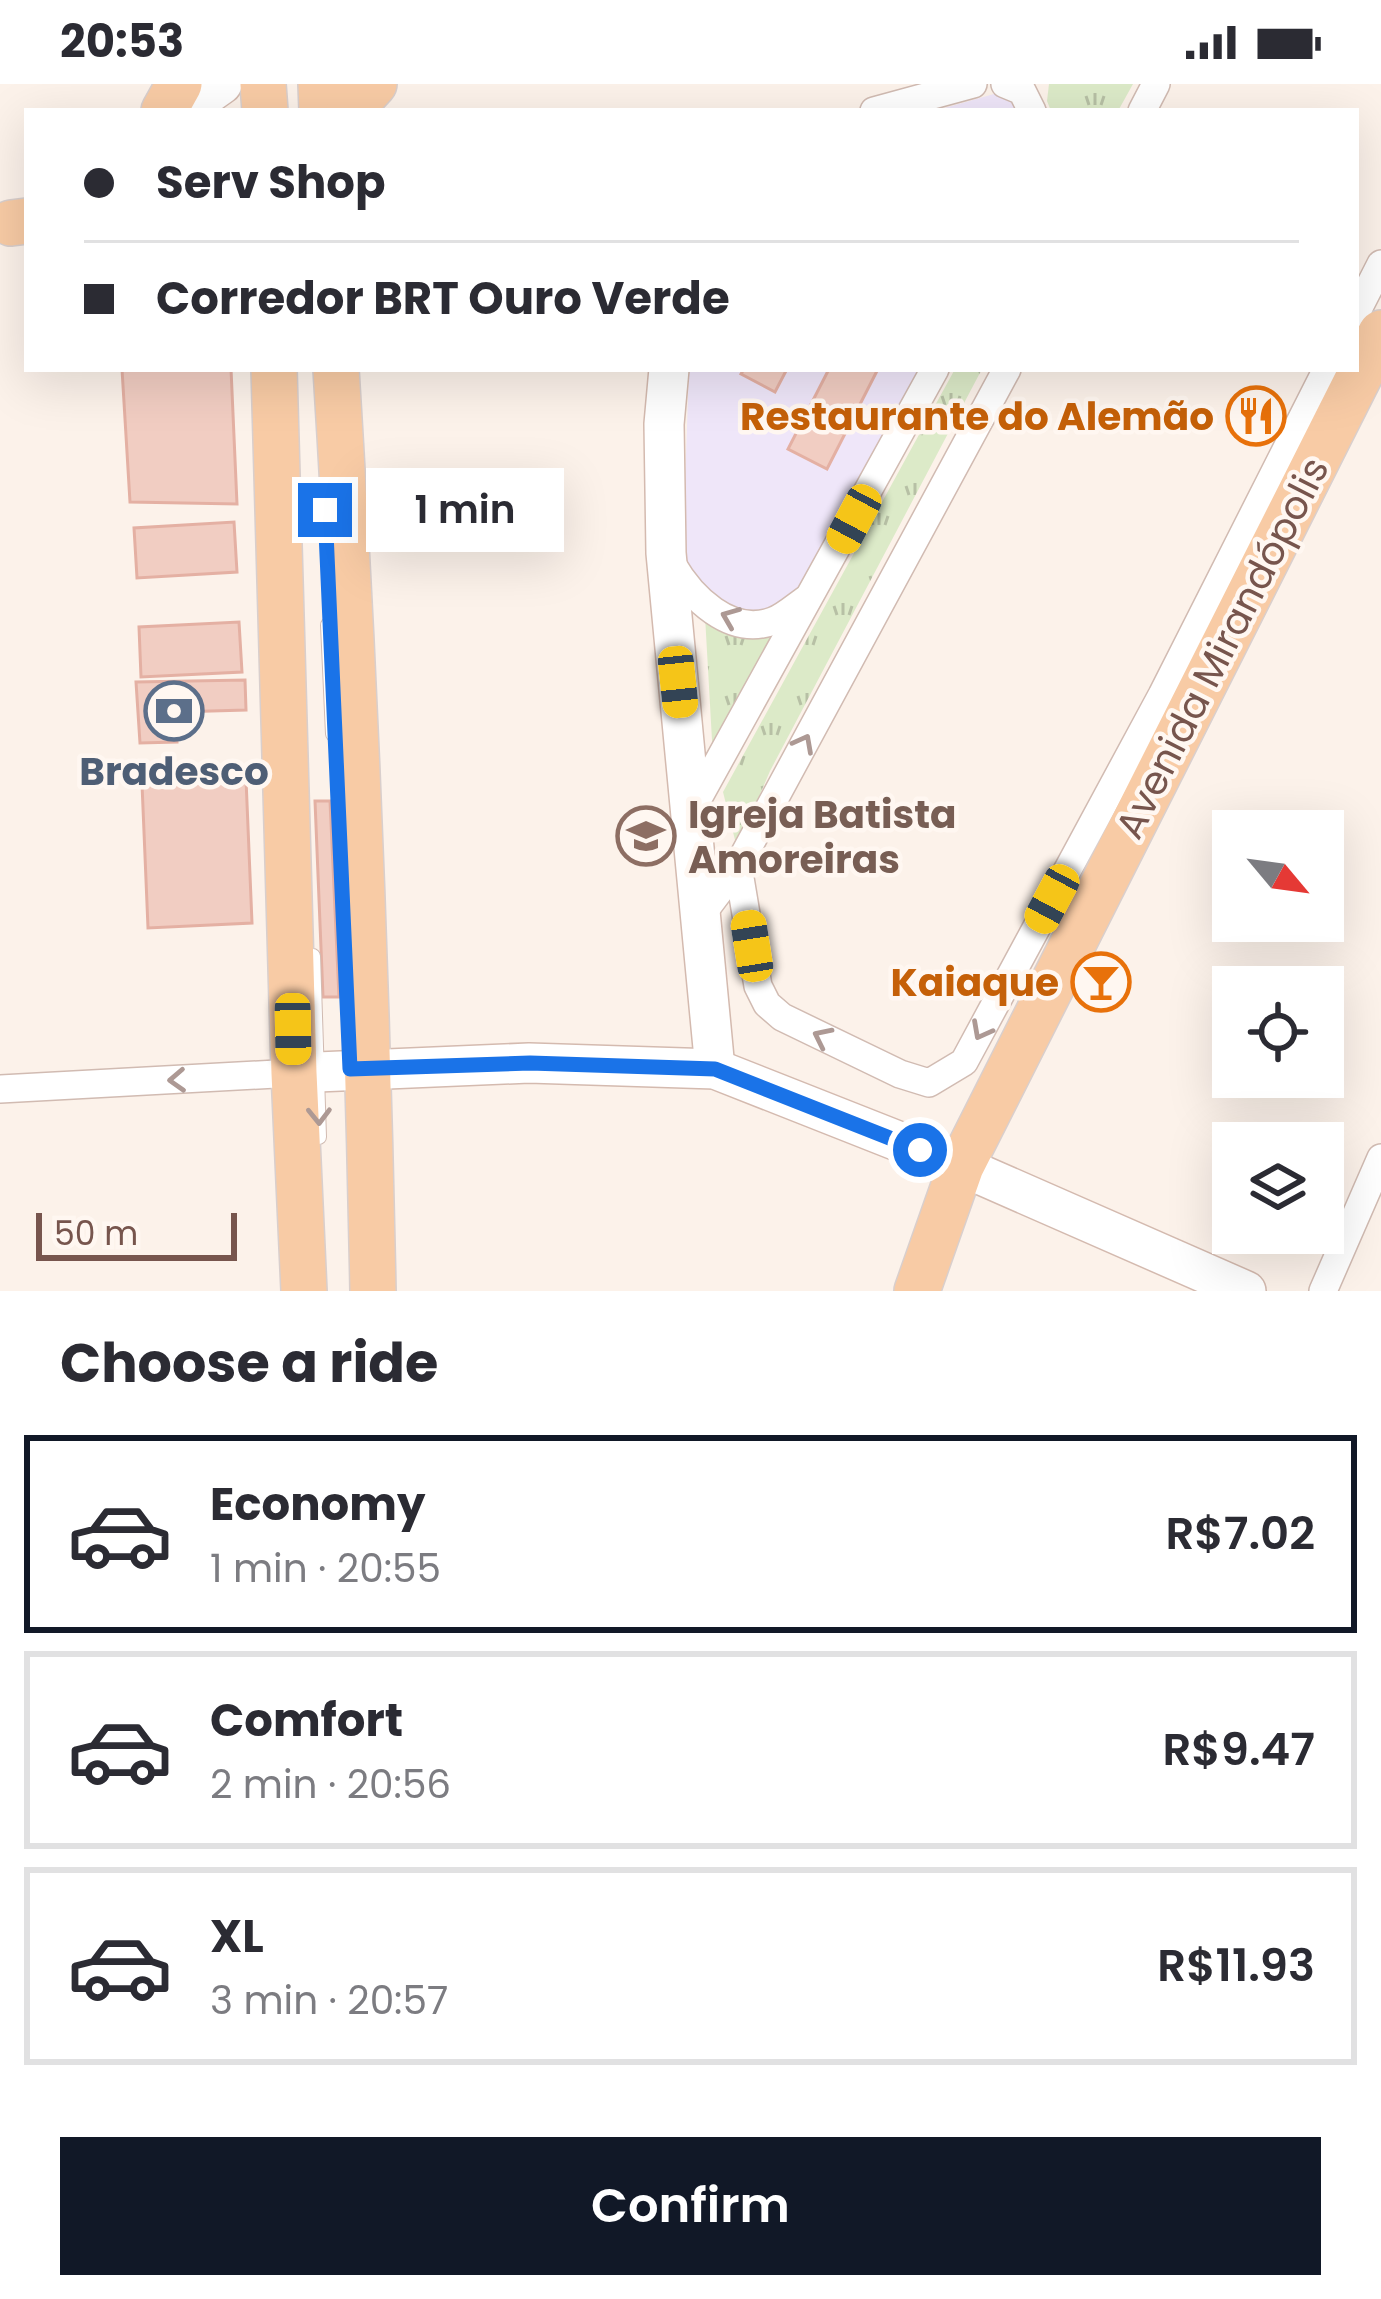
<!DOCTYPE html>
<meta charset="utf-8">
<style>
body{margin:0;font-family:Poppins,sans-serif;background:#f2f2f3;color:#2b2b33;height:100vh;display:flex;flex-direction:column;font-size:45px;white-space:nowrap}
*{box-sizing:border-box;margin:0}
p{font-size:39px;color:#7c7c81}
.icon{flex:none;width:66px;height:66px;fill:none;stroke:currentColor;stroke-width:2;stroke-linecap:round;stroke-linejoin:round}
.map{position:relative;height:1207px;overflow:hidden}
.drawer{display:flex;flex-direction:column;background:#fff;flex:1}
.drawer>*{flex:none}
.hud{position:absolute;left:24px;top:24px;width:1335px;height:264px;border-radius:0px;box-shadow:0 12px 48px #0002;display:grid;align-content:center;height:264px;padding:0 60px;background:#fff}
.needle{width:78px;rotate:119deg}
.fabs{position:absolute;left:1212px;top:726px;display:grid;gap:24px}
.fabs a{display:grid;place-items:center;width:132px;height:132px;border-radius:0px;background:#fff;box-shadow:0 12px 48px #0002;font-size:60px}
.scale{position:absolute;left:36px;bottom:30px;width:201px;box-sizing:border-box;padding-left:12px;border:6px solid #77554d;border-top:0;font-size:33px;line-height:42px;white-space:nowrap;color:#77554d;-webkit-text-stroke:9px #fff7f1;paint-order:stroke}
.end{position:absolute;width:54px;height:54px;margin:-27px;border:15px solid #1a73e8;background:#fff;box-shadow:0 0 0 6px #fff}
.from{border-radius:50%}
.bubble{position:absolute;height:84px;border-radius:0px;background:#fff;box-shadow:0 12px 48px #0002;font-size:39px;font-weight:600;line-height:84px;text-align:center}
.car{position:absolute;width:36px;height:72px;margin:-36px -18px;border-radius:15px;box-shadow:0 0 9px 3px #0007;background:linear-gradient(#f5c518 24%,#345 0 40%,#f5c518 0 76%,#345 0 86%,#f5c518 0)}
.hud b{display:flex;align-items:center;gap:42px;height:114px;font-size:45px}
.hud b+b{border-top:3px solid #e1e1e2}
.hud i{width:30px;height:30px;background:#2b2b33}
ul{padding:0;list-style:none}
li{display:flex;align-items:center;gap:36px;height:198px;margin:0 24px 18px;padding:0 36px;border:6px solid #e1e1e2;border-radius:0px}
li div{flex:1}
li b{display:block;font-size:45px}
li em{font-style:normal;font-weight:600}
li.active{border-color:#111827}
li>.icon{width:108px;height:108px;stroke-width:1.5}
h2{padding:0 60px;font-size:54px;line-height:144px}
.cta{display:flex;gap:24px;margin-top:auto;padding:24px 60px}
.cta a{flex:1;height:138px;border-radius:0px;background:#111827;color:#fff;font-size:48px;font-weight:600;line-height:138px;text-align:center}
.status{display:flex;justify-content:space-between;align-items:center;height:84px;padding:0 60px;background:#fff;direction:ltr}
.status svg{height:33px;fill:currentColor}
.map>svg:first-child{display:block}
.education{fill:#efe6f9}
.park{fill:url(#park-tufts)}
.building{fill:#f1cdc2;stroke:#e4b0a3;stroke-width:3}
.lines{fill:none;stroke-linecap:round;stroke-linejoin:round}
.lane-casing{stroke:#d1bbb2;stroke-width:16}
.street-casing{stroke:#d1bbb2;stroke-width:30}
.secondary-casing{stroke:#d4baaf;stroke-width:42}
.primary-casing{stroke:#d9cfcd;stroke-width:48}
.lane{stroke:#fff;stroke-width:14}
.street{stroke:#fff;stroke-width:27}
.secondary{stroke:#fff;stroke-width:39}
.primary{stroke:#f8cba5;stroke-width:45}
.oneway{stroke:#ad9994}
.route{stroke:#1a73e8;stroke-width:15}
.labels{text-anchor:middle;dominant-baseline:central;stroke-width:9;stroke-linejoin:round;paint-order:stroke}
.food-label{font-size:39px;font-weight:bold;fill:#c56008;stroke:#fff7f1;text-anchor:end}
.street-label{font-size:39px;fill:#77554d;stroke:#fff7f1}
.service-label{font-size:39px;font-weight:bold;fill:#4e5e75;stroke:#fff7f1}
.education-label{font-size:39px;font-weight:bold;fill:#785e54;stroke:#fff7f1;text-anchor:start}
</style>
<div class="status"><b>20:53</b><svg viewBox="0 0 49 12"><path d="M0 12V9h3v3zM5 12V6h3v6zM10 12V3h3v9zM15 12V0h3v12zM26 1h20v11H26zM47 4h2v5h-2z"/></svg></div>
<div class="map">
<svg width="1381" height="1207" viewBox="0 0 1381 1207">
<defs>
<pattern id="park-tufts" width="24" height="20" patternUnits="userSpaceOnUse" patternTransform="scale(3)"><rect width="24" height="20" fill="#dceac8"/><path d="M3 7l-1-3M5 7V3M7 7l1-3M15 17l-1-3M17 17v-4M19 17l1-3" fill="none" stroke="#b7c0a5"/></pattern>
</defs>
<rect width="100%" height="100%" fill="#fcf2ea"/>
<g class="education">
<path d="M1001,8l18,10 2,9h-87z"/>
<path d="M689,285h230l-123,228 -36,17 -41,-7 -37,-38z"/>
</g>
<g class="park">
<path d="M1049,0h84l-15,27h-67l-4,-10z"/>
<path d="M955,285h27l-212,402 -33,77 -14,-56z"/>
<path d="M705,532c27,16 48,31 77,12l-69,130z"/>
</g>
<g class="building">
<path d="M122,285h109l6,135 -107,-2z"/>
<path d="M744,285h43l-12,23 -34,-18z"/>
<path d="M829,285h49l-51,100 -39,-20z"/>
<path d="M234,438l3,50 -100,6 -3,-50z"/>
<path d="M239,538l3,50 -101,5 -2,-50z"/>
<path d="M245,596l1,30 -70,2 1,30 -37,1 -4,-61z"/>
<path d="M246,695l6,144 -104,5 -6,-144z"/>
<path d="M315,717h15l9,196h-16z"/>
</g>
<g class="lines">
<g class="lane-casing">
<g id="lane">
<path d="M328,541l5,109"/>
<path d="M313,872l6,181"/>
</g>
</g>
<g class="street-casing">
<g id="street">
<path d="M1005,0l17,7 10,20"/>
<path d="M874,27l99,-27"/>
<path d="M1142,27l14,-27"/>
<path d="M1356,229l25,-49"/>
<path d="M672,480c19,33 58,73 101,57 11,-4 22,-14 32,-21"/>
<path d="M691,727l244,-442"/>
<path d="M738,782l20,120 9,18 15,13 118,57 29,9 35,-21 198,-367 165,-326"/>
<path d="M701,831l37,-49 269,-497"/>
<path d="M0,1005l294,-16"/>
<path d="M1323,1207l58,-133"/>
</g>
</g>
<g class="secondary-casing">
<g id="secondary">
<path d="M184,27l38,-27"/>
<path d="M669,285l-5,55 2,129 49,516"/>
<path d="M294,989l235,-10 186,6 246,97 285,125"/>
</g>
</g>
<g class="primary-casing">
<g id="primary">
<path d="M263,0l2,27"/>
<path d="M321,0l1,27"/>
<path d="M164,27l15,-27"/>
<path d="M349,27l25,-27"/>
<path d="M11,139l16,-2"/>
<path d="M274,285l20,704 10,218"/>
<path d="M336,285c19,307 31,614 37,922"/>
<path d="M917,1207l44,-125 420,-833"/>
</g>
</g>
<use href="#lane" class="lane"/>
<use href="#street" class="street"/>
<use href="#secondary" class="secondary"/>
<use href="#primary" class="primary"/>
</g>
<defs><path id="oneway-chevron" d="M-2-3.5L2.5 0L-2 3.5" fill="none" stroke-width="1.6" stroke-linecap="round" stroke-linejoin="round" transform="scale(3)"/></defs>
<g class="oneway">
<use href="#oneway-chevron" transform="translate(730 533) rotate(-158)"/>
<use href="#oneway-chevron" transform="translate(804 659) rotate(-62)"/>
<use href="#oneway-chevron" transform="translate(981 947) rotate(118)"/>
<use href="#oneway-chevron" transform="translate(822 953) rotate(-154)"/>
<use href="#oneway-chevron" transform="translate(177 996) rotate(177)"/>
<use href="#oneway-chevron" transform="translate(319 1032) rotate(89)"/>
</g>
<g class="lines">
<path class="route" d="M325,426l25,559 180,-6 185,6 205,81"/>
</g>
<defs>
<g id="restaurant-ring" transform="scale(3)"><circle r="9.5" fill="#fff7f1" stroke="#e8710a" stroke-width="1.5"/><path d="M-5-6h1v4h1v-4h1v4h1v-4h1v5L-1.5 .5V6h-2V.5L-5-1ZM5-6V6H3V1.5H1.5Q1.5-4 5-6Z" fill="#e8710a"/></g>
<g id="bank-ring" transform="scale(3)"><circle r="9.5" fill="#fff7f1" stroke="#5c6f8a" stroke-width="1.5"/><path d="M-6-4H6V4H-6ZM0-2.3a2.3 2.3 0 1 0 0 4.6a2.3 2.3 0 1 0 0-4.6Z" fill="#5c6f8a"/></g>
<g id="school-ring" transform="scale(3)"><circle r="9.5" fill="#fff7f1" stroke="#8d6e63" stroke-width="1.5"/><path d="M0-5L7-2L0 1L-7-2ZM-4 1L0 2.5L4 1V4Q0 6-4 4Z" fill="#8d6e63"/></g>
<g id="bar-ring" transform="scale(3)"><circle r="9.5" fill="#fff7f1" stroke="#e8710a" stroke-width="1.5"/><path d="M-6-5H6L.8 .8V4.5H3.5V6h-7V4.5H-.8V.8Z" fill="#e8710a"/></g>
</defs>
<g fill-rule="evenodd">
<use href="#restaurant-ring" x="1256" y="332"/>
<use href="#bank-ring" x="174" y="627"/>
<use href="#school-ring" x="646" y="752"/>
<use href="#bar-ring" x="1101" y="898"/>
</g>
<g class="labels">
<g class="food-label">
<text x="1214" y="332">Restaurante do Alemão</text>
<text x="1059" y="898">Kaiaque</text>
</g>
<g class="street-label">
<text transform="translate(1222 564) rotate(-63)">Avenida Mirandópolis</text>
</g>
<g class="service-label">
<text x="174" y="687">Bradesco</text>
</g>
<g class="education-label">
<text x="688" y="730">Igreja Batista<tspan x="688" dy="45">Amoreiras</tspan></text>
</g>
</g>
</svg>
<div class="fabs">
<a><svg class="needle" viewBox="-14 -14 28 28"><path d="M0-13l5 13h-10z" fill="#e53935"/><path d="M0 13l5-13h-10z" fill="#7c7c81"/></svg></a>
<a><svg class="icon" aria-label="locate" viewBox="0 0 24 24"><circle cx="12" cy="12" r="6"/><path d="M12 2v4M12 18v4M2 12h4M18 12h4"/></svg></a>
<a><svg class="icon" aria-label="layers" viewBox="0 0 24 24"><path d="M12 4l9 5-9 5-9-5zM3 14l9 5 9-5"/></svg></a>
</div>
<div class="scale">50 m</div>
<i class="end from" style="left:920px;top:1066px"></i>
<i class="end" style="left:325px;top:426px"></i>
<div class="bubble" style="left:366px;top:384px;width:198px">1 min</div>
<i class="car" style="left:854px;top:435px;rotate:208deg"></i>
<i class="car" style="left:678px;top:598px;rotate:174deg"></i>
<i class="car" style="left:1052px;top:815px;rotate:208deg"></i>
<i class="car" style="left:752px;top:862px;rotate:351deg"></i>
<i class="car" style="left:293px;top:945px;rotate:179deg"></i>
<div class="hud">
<b><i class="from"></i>Serv Shop</b>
<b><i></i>Corredor BRT Ouro Verde</b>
</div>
</div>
<section class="drawer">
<h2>Choose a ride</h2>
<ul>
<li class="active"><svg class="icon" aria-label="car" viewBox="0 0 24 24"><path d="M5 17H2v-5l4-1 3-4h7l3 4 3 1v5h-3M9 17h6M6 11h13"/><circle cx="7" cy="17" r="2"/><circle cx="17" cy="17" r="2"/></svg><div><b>Economy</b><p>1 min · 20:55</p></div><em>R$7.02</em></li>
<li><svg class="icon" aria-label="car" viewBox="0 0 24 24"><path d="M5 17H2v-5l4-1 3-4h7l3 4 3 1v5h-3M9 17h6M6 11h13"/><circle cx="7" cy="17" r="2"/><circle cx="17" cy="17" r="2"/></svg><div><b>Comfort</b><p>2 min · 20:56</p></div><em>R$9.47</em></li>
<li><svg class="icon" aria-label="car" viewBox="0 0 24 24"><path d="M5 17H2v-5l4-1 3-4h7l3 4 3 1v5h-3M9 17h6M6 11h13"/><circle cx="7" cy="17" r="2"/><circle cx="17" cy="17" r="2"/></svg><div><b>XL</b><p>3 min · 20:57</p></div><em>R$11.93</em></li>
</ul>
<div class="cta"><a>Confirm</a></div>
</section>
